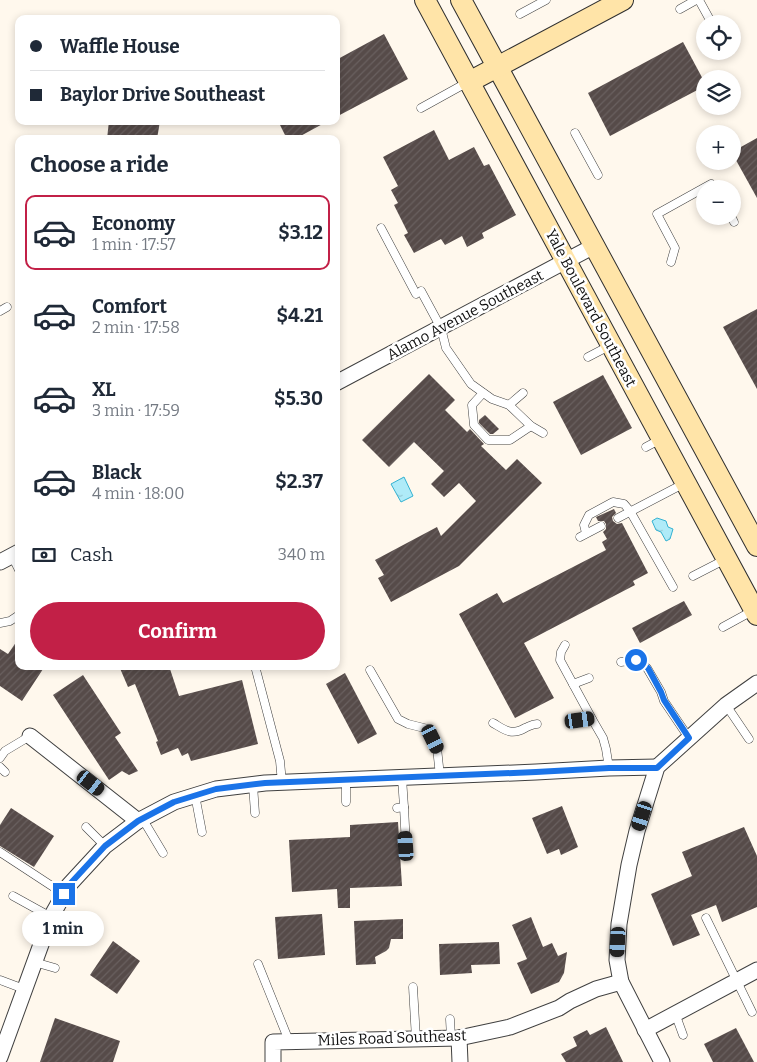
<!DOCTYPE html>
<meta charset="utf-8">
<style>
body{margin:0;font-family:Bitter,serif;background:#f2f2f3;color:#1f2937;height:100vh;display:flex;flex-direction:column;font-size:19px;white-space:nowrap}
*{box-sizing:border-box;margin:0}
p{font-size:16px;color:#747a83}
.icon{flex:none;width:28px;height:28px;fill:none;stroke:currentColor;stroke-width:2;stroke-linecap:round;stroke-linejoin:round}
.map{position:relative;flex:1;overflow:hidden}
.details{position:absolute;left:15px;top:135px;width:325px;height:535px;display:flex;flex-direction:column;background:#fff;border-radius:10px;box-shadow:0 2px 8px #0003}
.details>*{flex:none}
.top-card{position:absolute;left:15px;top:15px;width:325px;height:110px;border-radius:10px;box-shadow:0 2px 8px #0003;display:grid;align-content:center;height:110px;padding:0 15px;background:#fff}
.controls{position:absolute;left:696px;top:15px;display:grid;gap:10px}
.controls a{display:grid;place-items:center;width:45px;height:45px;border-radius:50%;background:#fff;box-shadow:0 2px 8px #0003;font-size:25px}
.end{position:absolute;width:22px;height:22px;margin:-11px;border:6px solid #1a73e8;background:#fff;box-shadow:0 0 0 2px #fff}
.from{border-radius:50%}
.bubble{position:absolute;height:35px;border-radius:18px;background:#fff;box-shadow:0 2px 8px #0003;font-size:16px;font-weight:700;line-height:35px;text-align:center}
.car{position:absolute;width:15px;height:30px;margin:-15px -8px;border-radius:6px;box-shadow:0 0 4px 1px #0007;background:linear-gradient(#222 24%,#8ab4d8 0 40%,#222 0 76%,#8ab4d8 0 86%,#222 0)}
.top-card b{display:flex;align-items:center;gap:18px;height:48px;font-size:19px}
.top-card b+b{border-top:1px solid #e0e1e3}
.top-card i{width:12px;height:12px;background:#1f2937}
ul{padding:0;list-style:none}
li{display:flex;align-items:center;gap:15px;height:75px;margin:0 10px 8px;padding:0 5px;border:2px solid transparent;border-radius:10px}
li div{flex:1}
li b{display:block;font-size:19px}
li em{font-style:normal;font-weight:700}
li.active{border-color:#c22047}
li>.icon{width:45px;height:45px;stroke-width:1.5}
h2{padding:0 15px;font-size:22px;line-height:60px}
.pay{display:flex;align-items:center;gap:12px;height:55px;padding:0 15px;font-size:19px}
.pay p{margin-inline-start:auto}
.button{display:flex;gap:10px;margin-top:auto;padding:10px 15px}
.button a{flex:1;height:58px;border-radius:30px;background:#c22047;color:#fff;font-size:20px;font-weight:700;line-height:58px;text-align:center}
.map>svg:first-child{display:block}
.water{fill:url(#water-ripples);stroke:#34b2d2}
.building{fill:url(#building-hatch)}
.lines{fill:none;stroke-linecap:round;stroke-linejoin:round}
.lane-casing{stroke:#404040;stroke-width:9}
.street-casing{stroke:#404040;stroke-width:17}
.secondary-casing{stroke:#2f2f2f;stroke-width:22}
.lane{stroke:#fff;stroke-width:8}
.street{stroke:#fff;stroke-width:15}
.secondary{stroke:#ffe4a8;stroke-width:20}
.route{stroke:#1a73e8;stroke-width:6}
.labels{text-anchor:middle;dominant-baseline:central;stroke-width:5;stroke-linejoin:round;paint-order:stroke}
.street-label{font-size:15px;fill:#0d0d0d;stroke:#fff}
</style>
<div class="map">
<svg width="757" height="1062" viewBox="0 0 757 1062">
<defs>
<pattern id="water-ripples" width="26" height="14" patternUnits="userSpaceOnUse" patternTransform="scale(1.25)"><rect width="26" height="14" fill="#afebf8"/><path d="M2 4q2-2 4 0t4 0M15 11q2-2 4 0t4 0" fill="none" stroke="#95c8d3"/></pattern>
<pattern id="building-hatch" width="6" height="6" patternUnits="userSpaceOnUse" patternTransform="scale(1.25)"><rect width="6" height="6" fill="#564b49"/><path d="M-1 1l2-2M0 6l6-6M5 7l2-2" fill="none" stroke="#69605f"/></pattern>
</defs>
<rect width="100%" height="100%" fill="#fff8ed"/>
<g class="water">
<path d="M404,477l9,19 -12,6 -10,-18z"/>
<path d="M657,518l9,3 2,6 5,2 -3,10 -4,2 -5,-9 -5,-2 -4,-9z"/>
</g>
<g class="building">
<path d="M384,34l24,45 -72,38v-57z"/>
<path d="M683,42l22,41v3l-95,50 -22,-43z"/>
<path d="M109,121h51l-3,18h-50z"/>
<path d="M278,121h50l-33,18h-8z"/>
<path d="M434,130l15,30 25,-13 10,19 5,-2 27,51 -34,18 2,5 -17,9 -5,-11 -17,9 -4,-6 -27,14 -10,-18 4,-2 -14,-28 4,-2 -7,-13 7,-4 -15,-29z"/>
<path d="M757,138v60l-25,-45v-1z"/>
<path d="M757,309v80l-34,-62z"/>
<path d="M429,374l26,26 -10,10 22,22 3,-3 14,15 -3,2 25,24 11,-11 25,24 -83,83 -68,36 -13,-24 6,-3 -9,-15 62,-33 4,9 35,-35 -17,-18 -15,14 -13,-13 13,-13 -30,-29 -25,25 -27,-27z"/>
<path d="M603,375l29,53 -51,27 -28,-53z"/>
<path d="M485,415l14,14 -6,5h-3l-11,-11v-3z"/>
<path d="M614,509l2,4 -4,4 1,4 4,3 5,-1 26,50 -15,8 2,4 -111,58 30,55 -39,20 -56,-104 38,-21 6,10 103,-53 -4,-8 5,-3 -4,-7 3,-3v-5l-2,-3h-6l-2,-4z"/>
<path d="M684,601l8,14 -52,28 -8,-15z"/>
<path d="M19,638v28h26l-23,35 -22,-15v-37l8,5z"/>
<path d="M119,666h50l10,30 63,-16 16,64 -67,17 -3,-8 -6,3 -4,-8 -17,7 -5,-13 2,-1 -23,-57 -7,3z"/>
<path d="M345,673l32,61 -19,10 -32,-60z"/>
<path d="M83,675l38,58 -6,4 23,34 -9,4 -7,-4 -13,9 -56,-85z"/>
<path d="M562,806l16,41 -17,8 -2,-6 -12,5 -15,-36z"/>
<path d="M11,808l43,28 -20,31 -34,-21v-21z"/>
<path d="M398,822l4,64 -52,2v20h-12l-1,-19 -45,3 -3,-52 61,-3v-12z"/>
<path d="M744,827l13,29v51l-35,15 -6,-17 -25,10 9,20 -27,11 -22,-52 41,-18 -10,-24z"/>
<path d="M322,914l3,41 -47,4 -3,-42z"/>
<path d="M531,917l12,30 9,-4 6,13 9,-4 -3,21 -5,9 -28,12 -14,-31 10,-4 -15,-34z"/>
<path d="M403,919v20h-12l-2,9 -3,3 -11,6 1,7 -20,1 -2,-44z"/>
<path d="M113,941l27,20 -23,33 -27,-19z"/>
<path d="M499,942l1,22 -29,1 1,8 -32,2 -1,-31z"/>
<path d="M55,1018l65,23 -7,21h-73z"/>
<path d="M606,1027l17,35h-57l-5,-8 16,-8 -4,-9 14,-7 3,5z"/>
<path d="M736,1028l18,34h-41l-9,-18z"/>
</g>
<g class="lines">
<g class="lane-casing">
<g id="lane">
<path d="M699,0l11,20"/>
<path d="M680,9l16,-9"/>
<path d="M520,14l26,-14"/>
<path d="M421,108l47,-26"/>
<path d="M575,133l23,42"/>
<path d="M731,216l3,6"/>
<path d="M381,228l35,66"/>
<path d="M671,262l4,-14 -18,-34 54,-30 3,5"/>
<path d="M421,291l20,37 5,20 25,36 21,15 17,6 22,21 12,7"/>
<path d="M0,311l7,-4"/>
<path d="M588,357l23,-12"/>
<path d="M483,393l-11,12 2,20 14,15h22l21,-14"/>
<path d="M509,405l14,-12"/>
<path d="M646,447l15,-8"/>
<path d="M618,518l67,-35"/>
<path d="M586,533l-2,-8 5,-10 24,-13 11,2 6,7 43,76"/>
<path d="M580,537l21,-11"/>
<path d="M12,556l7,14"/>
<path d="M693,576l33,-17"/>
<path d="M0,623l10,-2 9,-6"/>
<path d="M723,627l31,-17"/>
<path d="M565,645l-4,7 -1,8 32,59"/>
<path d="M621,662l14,-2 12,8 14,24 3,9 25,37"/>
<path d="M255,666l25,95 2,22"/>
<path d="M370,670l28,49 10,5 20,5 9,19 3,28"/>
<path d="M573,684l16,-6"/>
<path d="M726,705l23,34"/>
<path d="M580,720l12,-1 11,19 3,11 3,19"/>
<path d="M493,723c12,7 18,13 32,5 5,-2 7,-4 12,-4"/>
<path d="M0,758l5,-7 25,-15"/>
<path d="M0,767l5,5"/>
<path d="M346,780v22"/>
<path d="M253,785l2,28"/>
<path d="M195,795l7,37"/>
<path d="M404,807l2,39"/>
<path d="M397,808l7,-1 -2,-29"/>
<path d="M142,818l21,35"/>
<path d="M86,827l19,19"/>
<path d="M0,852l64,42"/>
<path d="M13,896l38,21"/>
<path d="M706,918l46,94"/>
<path d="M34,962l21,6"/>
<path d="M258,964l31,77"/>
<path d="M0,980l24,9"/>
<path d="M413,987l3,52"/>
<path d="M675,1013l8,22"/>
<path d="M450,1019l1,19"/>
</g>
</g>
<g class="street-casing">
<g id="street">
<path d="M336,383l258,-137"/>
<path d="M0,562l19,-10"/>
<path d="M30,736l108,85"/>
<path d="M645,1030l112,-60"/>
<path d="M459,1038l1,24"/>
<path d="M0,1057l51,-140 18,-32 36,-39 33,-25 36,-19 42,-13 49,-6 271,-11 73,-4 48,-1"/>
<path d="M273,1062v-20l186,-4 51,-11 49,-19 11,-7 26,-12 25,-7"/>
<path d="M662,1062l-41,-80 -4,-22 2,-36 10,-59 8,-34 20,-64 69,-62 31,-22"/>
</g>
</g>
<g class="secondary-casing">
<g id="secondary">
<path d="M425,0l332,615"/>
<path d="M461,0l296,546"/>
<path d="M469,82l154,-82"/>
</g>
</g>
<use href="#lane" class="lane"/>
<use href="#street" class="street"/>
<use href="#secondary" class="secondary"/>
</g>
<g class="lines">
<path class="route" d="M64,894l5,-9 36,-39 33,-25 36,-19 42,-13 49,-6 271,-11 73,-4h48l32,-30 -25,-38 -3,-8 -13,-24 -12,-8"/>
</g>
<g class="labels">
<g class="street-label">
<text transform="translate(591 308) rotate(62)">Yale Boulevard Southeast</text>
<text transform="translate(465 315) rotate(-28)">Alamo Avenue Southeast</text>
<text transform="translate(392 1038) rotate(-2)">Miles Road Southeast</text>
</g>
</g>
</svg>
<div class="controls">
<a><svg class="icon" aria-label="locate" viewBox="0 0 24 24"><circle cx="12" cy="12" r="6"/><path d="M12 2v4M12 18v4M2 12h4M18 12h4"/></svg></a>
<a><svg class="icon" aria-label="layers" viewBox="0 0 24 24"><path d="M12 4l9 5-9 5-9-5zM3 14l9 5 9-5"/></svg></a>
<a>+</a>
<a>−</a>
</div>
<i class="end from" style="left:636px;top:660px"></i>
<i class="end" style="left:64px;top:894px"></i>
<div class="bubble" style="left:22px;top:911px;width:82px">1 min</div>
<i class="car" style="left:580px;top:720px;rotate:82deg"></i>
<i class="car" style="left:433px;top:739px;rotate:154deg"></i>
<i class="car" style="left:91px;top:783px;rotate:128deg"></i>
<i class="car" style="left:642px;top:816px;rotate:198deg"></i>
<i class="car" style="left:406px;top:846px;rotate:356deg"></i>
<i class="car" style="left:618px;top:942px;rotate:183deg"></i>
<div class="top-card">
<b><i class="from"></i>Waffle House</b>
<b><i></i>Baylor Drive Southeast</b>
</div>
<section class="details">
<h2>Choose a ride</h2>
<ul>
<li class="active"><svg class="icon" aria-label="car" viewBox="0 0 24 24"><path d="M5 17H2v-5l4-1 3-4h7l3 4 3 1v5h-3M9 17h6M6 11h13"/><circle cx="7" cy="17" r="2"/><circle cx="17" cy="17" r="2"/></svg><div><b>Economy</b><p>1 min · 17:57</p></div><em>$3.12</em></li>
<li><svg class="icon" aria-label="car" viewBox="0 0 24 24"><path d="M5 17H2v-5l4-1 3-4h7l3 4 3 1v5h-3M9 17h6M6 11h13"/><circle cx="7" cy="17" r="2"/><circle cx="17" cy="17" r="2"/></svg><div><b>Comfort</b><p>2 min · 17:58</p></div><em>$4.21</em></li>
<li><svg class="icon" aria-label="car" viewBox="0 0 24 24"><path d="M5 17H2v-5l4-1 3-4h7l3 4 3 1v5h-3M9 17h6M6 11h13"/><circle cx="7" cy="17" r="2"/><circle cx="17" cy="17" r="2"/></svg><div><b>XL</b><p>3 min · 17:59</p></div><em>$5.30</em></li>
<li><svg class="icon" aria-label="car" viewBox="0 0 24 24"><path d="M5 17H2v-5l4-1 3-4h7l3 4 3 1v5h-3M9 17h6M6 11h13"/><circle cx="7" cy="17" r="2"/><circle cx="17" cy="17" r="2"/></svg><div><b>Black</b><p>4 min · 18:00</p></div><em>$2.37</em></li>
</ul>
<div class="pay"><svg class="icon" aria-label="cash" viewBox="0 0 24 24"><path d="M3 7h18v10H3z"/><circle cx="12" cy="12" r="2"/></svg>Cash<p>340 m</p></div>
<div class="button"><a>Confirm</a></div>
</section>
</div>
